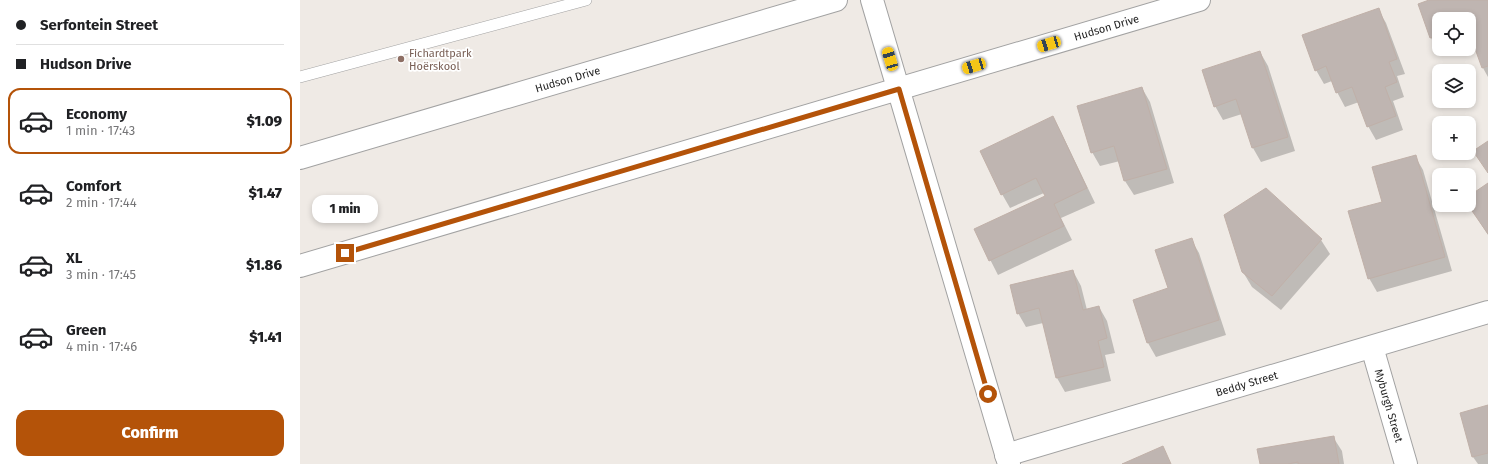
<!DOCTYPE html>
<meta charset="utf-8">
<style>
body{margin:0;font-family:"Fira Sans",sans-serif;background:#f6f6f6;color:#202124;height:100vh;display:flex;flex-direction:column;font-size:15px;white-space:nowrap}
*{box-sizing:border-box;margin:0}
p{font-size:13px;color:#757577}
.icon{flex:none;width:22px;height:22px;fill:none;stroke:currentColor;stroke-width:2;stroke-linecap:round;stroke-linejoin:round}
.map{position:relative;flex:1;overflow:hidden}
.side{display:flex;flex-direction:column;background:#fff;width:300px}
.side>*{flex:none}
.hud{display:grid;align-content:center;height:88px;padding:0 16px;background:#fff}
.controls{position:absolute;left:1132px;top:12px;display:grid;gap:8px}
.controls a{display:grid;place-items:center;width:44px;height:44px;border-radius:8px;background:#fff;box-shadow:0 2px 6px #0003;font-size:20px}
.end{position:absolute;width:18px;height:18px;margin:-9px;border:5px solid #b45309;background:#fff;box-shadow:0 0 0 2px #fff}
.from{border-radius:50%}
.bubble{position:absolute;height:28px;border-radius:12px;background:#fff;box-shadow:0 2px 6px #0003;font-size:13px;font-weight:800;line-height:28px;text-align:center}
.car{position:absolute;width:12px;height:24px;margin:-12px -6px;border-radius:5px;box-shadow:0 0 3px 1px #0007;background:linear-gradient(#f5c518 24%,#345 0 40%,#f5c518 0 76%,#345 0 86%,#f5c518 0)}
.hud b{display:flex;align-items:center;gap:14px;height:38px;font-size:15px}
.hud b+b{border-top:1px solid #e0e0e0}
.hud i{width:10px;height:10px;background:#202124}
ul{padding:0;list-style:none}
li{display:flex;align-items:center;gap:12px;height:66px;margin:0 8px 6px;padding:0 8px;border:2px solid transparent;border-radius:12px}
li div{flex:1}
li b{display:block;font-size:15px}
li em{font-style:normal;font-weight:800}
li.on{border-color:#b45309}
li>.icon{width:36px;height:36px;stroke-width:1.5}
.button{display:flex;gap:8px;margin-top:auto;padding:8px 16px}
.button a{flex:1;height:46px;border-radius:12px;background:#b45309;color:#fff;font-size:16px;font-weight:800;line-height:46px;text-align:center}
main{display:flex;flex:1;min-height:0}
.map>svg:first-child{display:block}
.shadow{fill:#0003}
.building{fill:#bfb5b1;stroke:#c0b0a8}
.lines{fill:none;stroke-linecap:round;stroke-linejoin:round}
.service-casing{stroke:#a2a2a2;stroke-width:12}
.minor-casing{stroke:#a2a2a2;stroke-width:24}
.tertiary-casing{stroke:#a2a2a2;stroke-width:24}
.service{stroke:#fff;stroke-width:11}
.minor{stroke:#fff;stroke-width:22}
.tertiary{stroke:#fff;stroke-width:22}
.route{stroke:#b45309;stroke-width:5}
.education-dot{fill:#8d6e63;stroke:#fff;stroke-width:1.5}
.labels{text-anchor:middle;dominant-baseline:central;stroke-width:3.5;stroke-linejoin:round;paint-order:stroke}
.street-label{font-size:11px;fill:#1e1e1e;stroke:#fff}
.education-label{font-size:11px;fill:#785e54;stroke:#fff;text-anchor:start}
</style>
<main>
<section class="side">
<div class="hud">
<b><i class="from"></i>Serfontein Street</b>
<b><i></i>Hudson Drive</b>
</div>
<ul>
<li class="on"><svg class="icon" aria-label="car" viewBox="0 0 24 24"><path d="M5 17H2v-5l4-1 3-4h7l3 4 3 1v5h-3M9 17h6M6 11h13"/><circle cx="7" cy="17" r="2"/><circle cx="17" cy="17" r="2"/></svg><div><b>Economy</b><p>1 min · 17:43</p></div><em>$1.09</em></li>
<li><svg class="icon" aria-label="car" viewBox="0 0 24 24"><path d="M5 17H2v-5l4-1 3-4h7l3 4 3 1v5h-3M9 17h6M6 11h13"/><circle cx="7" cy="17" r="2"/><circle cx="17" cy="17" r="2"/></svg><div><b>Comfort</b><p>2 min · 17:44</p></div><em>$1.47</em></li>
<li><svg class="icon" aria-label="car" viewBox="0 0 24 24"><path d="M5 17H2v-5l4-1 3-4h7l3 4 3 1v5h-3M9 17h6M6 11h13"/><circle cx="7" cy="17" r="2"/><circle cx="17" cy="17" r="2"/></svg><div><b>XL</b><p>3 min · 17:45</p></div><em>$1.86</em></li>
<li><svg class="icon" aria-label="car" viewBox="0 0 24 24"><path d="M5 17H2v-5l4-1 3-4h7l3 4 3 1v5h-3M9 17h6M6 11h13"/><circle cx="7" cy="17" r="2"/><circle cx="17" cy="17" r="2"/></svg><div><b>Green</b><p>4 min · 17:46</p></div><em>$1.41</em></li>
</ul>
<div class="button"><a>Confirm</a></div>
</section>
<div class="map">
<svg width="1188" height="464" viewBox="0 0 1188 464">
<rect width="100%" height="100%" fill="#efeae5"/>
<g class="shadow">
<path d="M1132,0h56v77l-5,-9 -10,-28 -4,2v-23h-30v30h9l-9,3 -8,-14 -12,-33z"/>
<path d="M1078,9l8,14 19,51 -8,2 7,21 -11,4 10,29 -27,10 -8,-14 -9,-24 -14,5 -8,-15 -5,-11 -8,3 -8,-14z"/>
<path d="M960,52l8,14 27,85 -34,11 -8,-14 -11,-34 -19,6 -8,-14z"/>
<path d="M842,88l8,14 24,81 -40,12 -9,-14 -5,-20 -20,5 -8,-14z"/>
<path d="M753,117l8,15 34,71 -34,15 11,22 -74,35 -23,-45 71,-34 -2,-3 -34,15 -8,-14z"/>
<path d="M1115,156l8,14 29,101 -75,21 -8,-14 14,-76z"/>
<path d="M1188,184v51l-19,-30z"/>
<path d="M891,239l8,14 27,82 -70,22 -8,-14 -14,-43 35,-11z"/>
<path d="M1021,240l9,14 -49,56 -29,-23 -9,-15z"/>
<path d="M773,271l8,15 6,24 12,-3 8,14 8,32 -10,2 6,26 -46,11 -8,-14 -14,-55 -17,4 -8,-14z"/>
<path d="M1188,406v58h-10l-5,-7z"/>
<path d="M1033,437l9,14 2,13h-83z"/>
</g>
<g class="building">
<path d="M1129,0h59v66l-6,2 -13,-36v-13h-30v16l-9,3 -12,-34z"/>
<path d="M1079,8l18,51 -8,3 8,20 -12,5 11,29 -29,11 -15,-40 -16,6 -10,-27 -11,5 -13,-36z"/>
<path d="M960,51l28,86 -36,11 -16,-49 -22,8 -12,-37z"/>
<path d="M842,87l25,82 -43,12 -10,-35 -23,7 -14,-47z"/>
<path d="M753,116l34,72 -33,16 10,22 -75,35 -15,-32 71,-33 -9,-18 -35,17 -21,-44z"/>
<path d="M1188,141v32l-15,-22z"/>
<path d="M1116,155l29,102 -77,22 -20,-68 34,-9 -10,-35z"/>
<path d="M1188,183v51l-20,-29 1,-9z"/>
<path d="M966,188l56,51 -50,57 -30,-24 -18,-57z"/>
<path d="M892,238l27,82 -72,23 -14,-43 35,-12 -13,-38z"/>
<path d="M773,270l10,40 16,-4 8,32 -9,3 6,26 -48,11 -17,-70 -22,6 -7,-29z"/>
<path d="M1188,405v48l-16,4 -12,-44z"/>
<path d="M1034,436l5,28h-41v-2l-10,2h-28l-3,-15z"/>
<path d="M863,446l8,18h-49z"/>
</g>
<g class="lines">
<g class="service-casing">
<path id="service" d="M0,77l286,-77"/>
</g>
<g class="minor-casing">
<g id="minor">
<path d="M572,0l137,464"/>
<path id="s1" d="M1072,347l34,117"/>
<path id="s2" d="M706,455l482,-143"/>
</g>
</g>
<g class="tertiary-casing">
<g id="tertiary">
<path id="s3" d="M0,158l536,-158"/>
<path id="s4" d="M0,266l899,-266"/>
</g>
</g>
<use href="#service" class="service"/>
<use href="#minor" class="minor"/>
<use href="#tertiary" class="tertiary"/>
</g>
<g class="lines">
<path class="route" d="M45,253l554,-164 89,305"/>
</g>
<circle class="education-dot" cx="101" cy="59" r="4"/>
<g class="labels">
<g class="street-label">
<text stroke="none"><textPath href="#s4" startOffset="841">Hudson Drive</textPath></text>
<text stroke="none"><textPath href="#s3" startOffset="279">Hudson Drive</textPath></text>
<text stroke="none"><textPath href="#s2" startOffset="251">Beddy Street</textPath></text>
<text stroke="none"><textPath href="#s1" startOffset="61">Myburgh Street</textPath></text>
</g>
<g class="education-label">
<text x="109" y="53">Fichardtpark<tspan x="109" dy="13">Hoërskool</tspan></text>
</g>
</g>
</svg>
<div class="controls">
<a><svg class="icon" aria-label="locate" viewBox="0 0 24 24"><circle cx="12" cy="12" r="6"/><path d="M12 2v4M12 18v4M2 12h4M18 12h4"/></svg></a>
<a><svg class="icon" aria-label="layers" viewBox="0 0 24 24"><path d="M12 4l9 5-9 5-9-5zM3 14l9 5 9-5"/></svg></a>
<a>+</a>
<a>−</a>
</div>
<i class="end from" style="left:688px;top:394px"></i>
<i class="end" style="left:45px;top:253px"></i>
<div class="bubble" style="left:12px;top:195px;width:66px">1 min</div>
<i class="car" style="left:749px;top:44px;rotate:253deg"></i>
<i class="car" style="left:590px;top:59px;rotate:343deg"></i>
<i class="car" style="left:674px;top:66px;rotate:253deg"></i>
</div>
</main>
